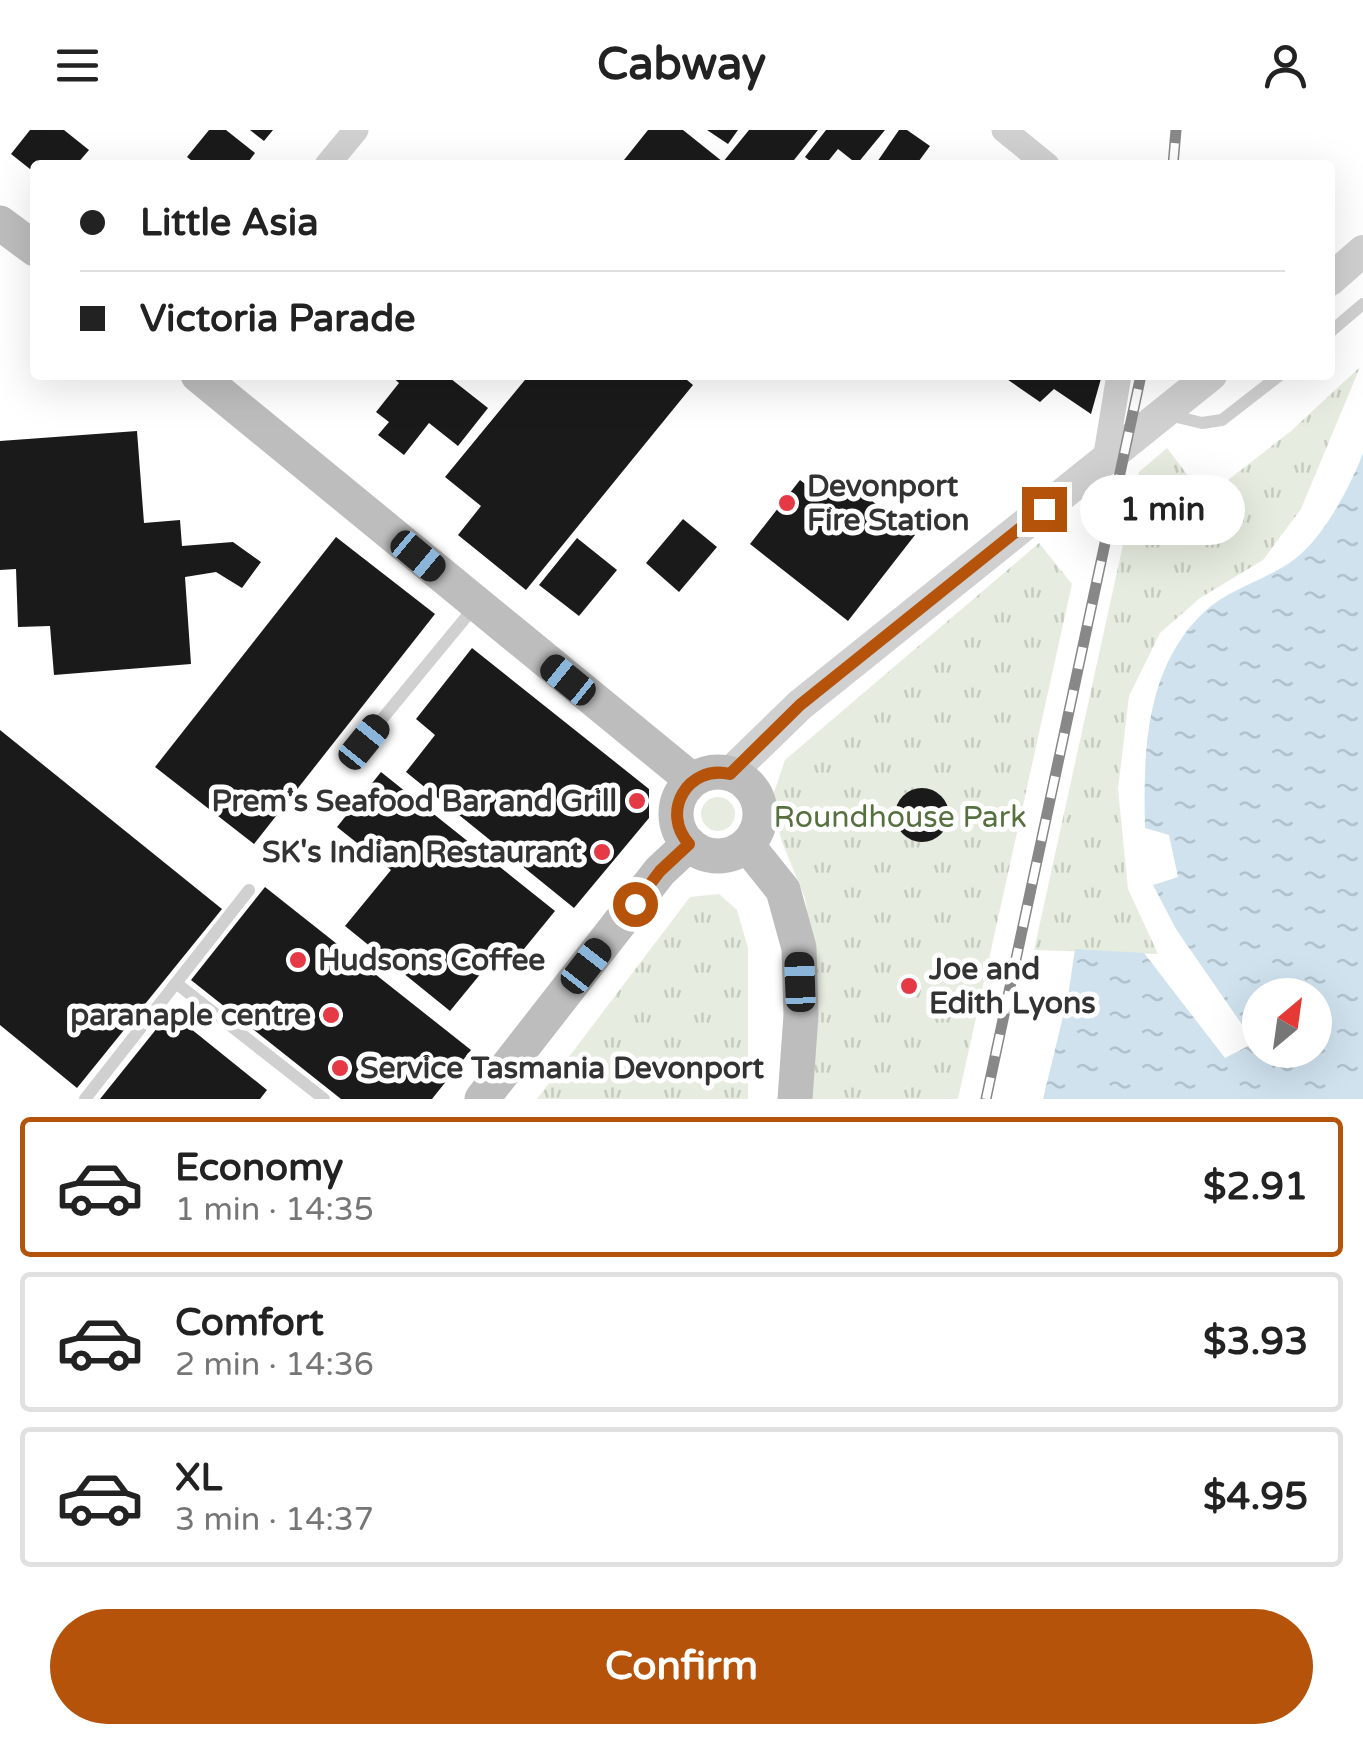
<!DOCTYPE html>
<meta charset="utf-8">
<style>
body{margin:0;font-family:"Varela Round",sans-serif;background:#f2f2f2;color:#222;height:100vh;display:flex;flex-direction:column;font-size:38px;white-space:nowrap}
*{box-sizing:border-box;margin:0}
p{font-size:32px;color:#767676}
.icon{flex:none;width:55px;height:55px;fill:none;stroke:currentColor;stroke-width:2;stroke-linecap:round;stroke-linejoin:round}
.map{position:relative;height:969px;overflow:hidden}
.details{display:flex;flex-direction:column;background:#fff;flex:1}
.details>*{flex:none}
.hud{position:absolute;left:30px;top:30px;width:1305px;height:220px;border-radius:10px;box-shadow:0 10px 40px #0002;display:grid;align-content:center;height:220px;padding:0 50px;background:#fff}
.needle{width:65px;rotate:29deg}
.controls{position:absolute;left:1242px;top:848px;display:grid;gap:20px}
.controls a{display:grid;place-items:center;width:90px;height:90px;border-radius:50%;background:#fff;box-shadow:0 10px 40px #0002;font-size:50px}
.end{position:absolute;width:45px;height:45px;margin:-22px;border:12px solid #b45309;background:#fff;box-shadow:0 0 0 5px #fff}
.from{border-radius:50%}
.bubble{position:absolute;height:70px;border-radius:35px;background:#fff;box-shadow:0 10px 40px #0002;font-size:32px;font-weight:700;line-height:70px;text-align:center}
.car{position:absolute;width:30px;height:60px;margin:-30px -15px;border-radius:12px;box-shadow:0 0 8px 2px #0007;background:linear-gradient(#222 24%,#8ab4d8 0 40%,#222 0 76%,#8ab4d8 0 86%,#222 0)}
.hud b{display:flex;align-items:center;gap:35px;height:95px;font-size:38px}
.hud b+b{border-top:2px solid #e0e0e0}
.hud i{width:25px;height:25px;background:#222}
ul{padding:18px 0 0;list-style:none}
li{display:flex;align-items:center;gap:30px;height:140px;margin:0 20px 15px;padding:0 30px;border:5px solid #e0e0e0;border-radius:10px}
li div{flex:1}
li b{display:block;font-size:38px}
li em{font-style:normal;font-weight:700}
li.active{border-color:#b45309}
li>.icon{width:90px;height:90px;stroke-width:1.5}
.action{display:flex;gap:20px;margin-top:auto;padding:20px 50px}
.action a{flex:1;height:115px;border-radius:60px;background:#b45309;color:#fff;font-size:40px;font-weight:700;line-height:115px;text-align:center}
header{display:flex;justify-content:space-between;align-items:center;height:130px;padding:0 50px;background:#fff;font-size:45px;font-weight:700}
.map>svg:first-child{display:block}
.green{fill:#e6ecdf}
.park{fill:url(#park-tufts)}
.water{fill:url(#water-ripples);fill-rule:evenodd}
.building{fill:#1a1a1a}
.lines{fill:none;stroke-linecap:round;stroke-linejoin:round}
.service{stroke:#d0d0d0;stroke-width:12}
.minor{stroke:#d0d0d0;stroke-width:25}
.tertiary{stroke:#d0d0d0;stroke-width:32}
.secondary{stroke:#bdbdbd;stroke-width:35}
.rail-casing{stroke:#888;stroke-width:11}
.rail{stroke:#fff;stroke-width:8;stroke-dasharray:22;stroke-linecap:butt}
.route{stroke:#b45309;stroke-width:12}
.poi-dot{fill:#e63946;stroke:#fff;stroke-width:4}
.labels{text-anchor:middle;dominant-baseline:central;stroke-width:10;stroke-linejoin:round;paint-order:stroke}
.poi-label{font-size:30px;font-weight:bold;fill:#333;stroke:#fff;text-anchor:start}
.park-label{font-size:30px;fill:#56703f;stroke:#fff}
</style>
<header><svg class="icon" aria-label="menu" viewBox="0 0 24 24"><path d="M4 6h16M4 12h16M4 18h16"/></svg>Cabway<svg class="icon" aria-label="person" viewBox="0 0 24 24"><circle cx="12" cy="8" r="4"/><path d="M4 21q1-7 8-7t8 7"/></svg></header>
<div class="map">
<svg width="1363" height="969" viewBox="0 0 1363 969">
<defs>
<pattern id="park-tufts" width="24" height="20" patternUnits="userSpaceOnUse" patternTransform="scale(2.5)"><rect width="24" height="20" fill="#e6ecdf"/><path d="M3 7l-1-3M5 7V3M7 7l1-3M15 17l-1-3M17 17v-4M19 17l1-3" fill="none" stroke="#c6cbc0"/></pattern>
<pattern id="water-ripples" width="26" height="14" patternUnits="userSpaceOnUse" patternTransform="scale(2.5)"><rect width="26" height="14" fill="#cfe2ee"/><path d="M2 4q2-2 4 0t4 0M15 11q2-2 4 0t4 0" fill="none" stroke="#b2c2cd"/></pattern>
</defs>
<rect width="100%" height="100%" fill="#fff"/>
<circle class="green" cx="718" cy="684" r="17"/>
<g class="park">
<path d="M1360,237l-59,142 -38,51 -63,38 -40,35 -31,63 -11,93 10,100 30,65 -124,-4 105,-478 28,-24 38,50 86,-67z"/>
<path d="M1039,413l33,41 -114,515h-151l10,-123 -12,-78 -23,-56 -11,-41 14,-41z"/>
<path d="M719,764l18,16 11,38v151h-211l153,-202z"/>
</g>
<path class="water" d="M1363,323v646h-320l25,-103 7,-47 69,4 81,105 23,-12 -3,-17 -69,-100 -23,-44 25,-8 -9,-42 -24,-7c-2,-76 0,-160 59,-216 28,-26 72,-34 99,-60 24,-22 49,-69 60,-99zM1260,865h55v55h-55z"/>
<g class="building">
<path d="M30,0h34l25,20 -13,15h-41v8l-24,-19z"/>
<path d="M209,0h17l29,23 -9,12h-49l-10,-8z"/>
<path d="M250,0h23l-9,11z"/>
<path d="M648,0h35l40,32 26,-32h69l-28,35h-170z"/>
<path d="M707,0h31l-10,14z"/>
<path d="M826,0h59l-28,34 -19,-15 -13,16h-10l-10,-8z"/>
<path d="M899,0h8l23,16 -14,19h-41z"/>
<path d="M390,245h56l42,33 -30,38 -29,-23 -25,32 -26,-20 11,-13 -13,-10 23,-29z"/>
<path d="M529,245h152l12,10 -167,205 -68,-55 23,-29 -36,-29z"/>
<path d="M1001,245h101l-11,39 -37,-25 -14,13z"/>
<path d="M137,301l7,92 36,-3 2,26 51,-4 28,20 -19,26 -26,-16 -31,5 6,87 -137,11 -4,-49 -32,1 -2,-58 -16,1v-129z"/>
<path d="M843,348l72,57 -67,86 -98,-77 50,-64 26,20z"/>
<path d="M683,389l34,28 -38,45 -33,-29z"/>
<path d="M336,407l99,77 -181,230 -99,-77z"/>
<path d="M577,408l40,32 -38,46 -40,-31z"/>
<path d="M472,518l177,141v29l-75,90 -168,-136 29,-37 -19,-16z"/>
<path d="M0,600l222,179 -145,179 -77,-63z"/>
<path d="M381,642l174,139 -45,55 -14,-11 -46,56 -105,-85 46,-56 -54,-43z"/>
<circle cx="922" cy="685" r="27"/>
<path d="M265,757l206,163 -39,49h-91l-150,-119z"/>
<path d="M170,882l97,78 -7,9h-160z"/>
</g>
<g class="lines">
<g class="service">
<path d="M1330,202l33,-28"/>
<path d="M1169,285l33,8 20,-3 58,-45"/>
<path d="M364,611l112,-136"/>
<path d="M176,853l148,116"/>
<path d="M85,969l164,-209"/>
</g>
<g class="minor">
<path d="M1004,0l43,35"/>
<path d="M327,35l29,-35"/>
<path d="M1105,330l14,-85"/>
</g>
<g class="tertiary">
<path d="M1330,150l33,-29"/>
<path d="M730,643l70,-68 411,-330"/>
</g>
<g class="secondary">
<path d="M0,93l35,26"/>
<path d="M198,245l494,405"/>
<circle cx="718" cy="684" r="42"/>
<path d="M747,715l36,45 16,58 2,67 -6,84"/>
<path d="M482,969l178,-228 29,-27"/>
</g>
<g class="rail-casing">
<g id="rail">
<path d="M1173,35l3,-35"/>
<path d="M986,969l155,-724"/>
</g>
</g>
<use href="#rail" class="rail"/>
</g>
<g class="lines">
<path class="route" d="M635,774l25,-33 29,-27c-29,-32 -1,-80 41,-70l70,-69 244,-196"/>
</g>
<g class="poi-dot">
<circle cx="787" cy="373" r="10"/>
<circle cx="637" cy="671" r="10"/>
<circle cx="602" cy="722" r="10"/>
<circle cx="298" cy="830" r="10"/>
<circle cx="909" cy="856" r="10"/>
<circle cx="331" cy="885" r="10"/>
<circle cx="340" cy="938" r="10"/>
</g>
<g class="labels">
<g class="poi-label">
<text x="807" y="356">Devonport<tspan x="807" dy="34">Fire Station</tspan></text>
<text x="617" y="671" text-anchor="end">Prem's Seafood Bar and Grill</text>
<text x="582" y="722" text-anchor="end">SK's Indian Restaurant</text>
<text x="318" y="830">Hudsons Coffee</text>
<text x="929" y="839">Joe and<tspan x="929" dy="34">Edith Lyons</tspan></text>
<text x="311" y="885" text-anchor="end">paranaple centre</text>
<text x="360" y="938">Service Tasmania Devonport</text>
</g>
<g class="park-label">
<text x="900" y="687">Roundhouse Park</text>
</g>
</g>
</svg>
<div class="controls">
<a><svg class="needle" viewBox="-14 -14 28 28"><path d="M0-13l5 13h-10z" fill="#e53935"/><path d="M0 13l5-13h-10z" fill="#767676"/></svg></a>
</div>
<i class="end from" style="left:635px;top:774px"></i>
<i class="end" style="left:1044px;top:379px"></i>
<div class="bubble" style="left:1080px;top:345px;width:165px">1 min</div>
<i class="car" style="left:418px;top:426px;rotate:130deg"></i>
<i class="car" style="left:568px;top:550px;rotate:309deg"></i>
<i class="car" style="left:364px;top:612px;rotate:39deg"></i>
<i class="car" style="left:586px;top:836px;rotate:38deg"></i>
<i class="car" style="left:800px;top:852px;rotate:358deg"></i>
<div class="hud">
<b><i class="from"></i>Little Asia</b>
<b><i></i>Victoria Parade</b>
</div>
</div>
<section class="details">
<ul>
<li class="active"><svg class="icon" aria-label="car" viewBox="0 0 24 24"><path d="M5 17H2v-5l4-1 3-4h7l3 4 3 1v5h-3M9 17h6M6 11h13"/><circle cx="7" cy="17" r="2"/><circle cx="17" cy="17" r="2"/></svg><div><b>Economy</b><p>1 min · 14:35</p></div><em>$2.91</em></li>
<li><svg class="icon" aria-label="car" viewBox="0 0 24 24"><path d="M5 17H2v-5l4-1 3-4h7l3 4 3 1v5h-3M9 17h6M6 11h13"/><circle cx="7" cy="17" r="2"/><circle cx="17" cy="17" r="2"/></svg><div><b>Comfort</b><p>2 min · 14:36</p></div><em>$3.93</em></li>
<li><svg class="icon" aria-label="car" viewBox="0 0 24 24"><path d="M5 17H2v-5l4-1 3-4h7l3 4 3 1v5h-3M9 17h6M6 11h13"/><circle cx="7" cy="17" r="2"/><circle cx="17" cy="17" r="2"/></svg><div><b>XL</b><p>3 min · 14:37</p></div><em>$4.95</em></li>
</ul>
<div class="action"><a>Confirm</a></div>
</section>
